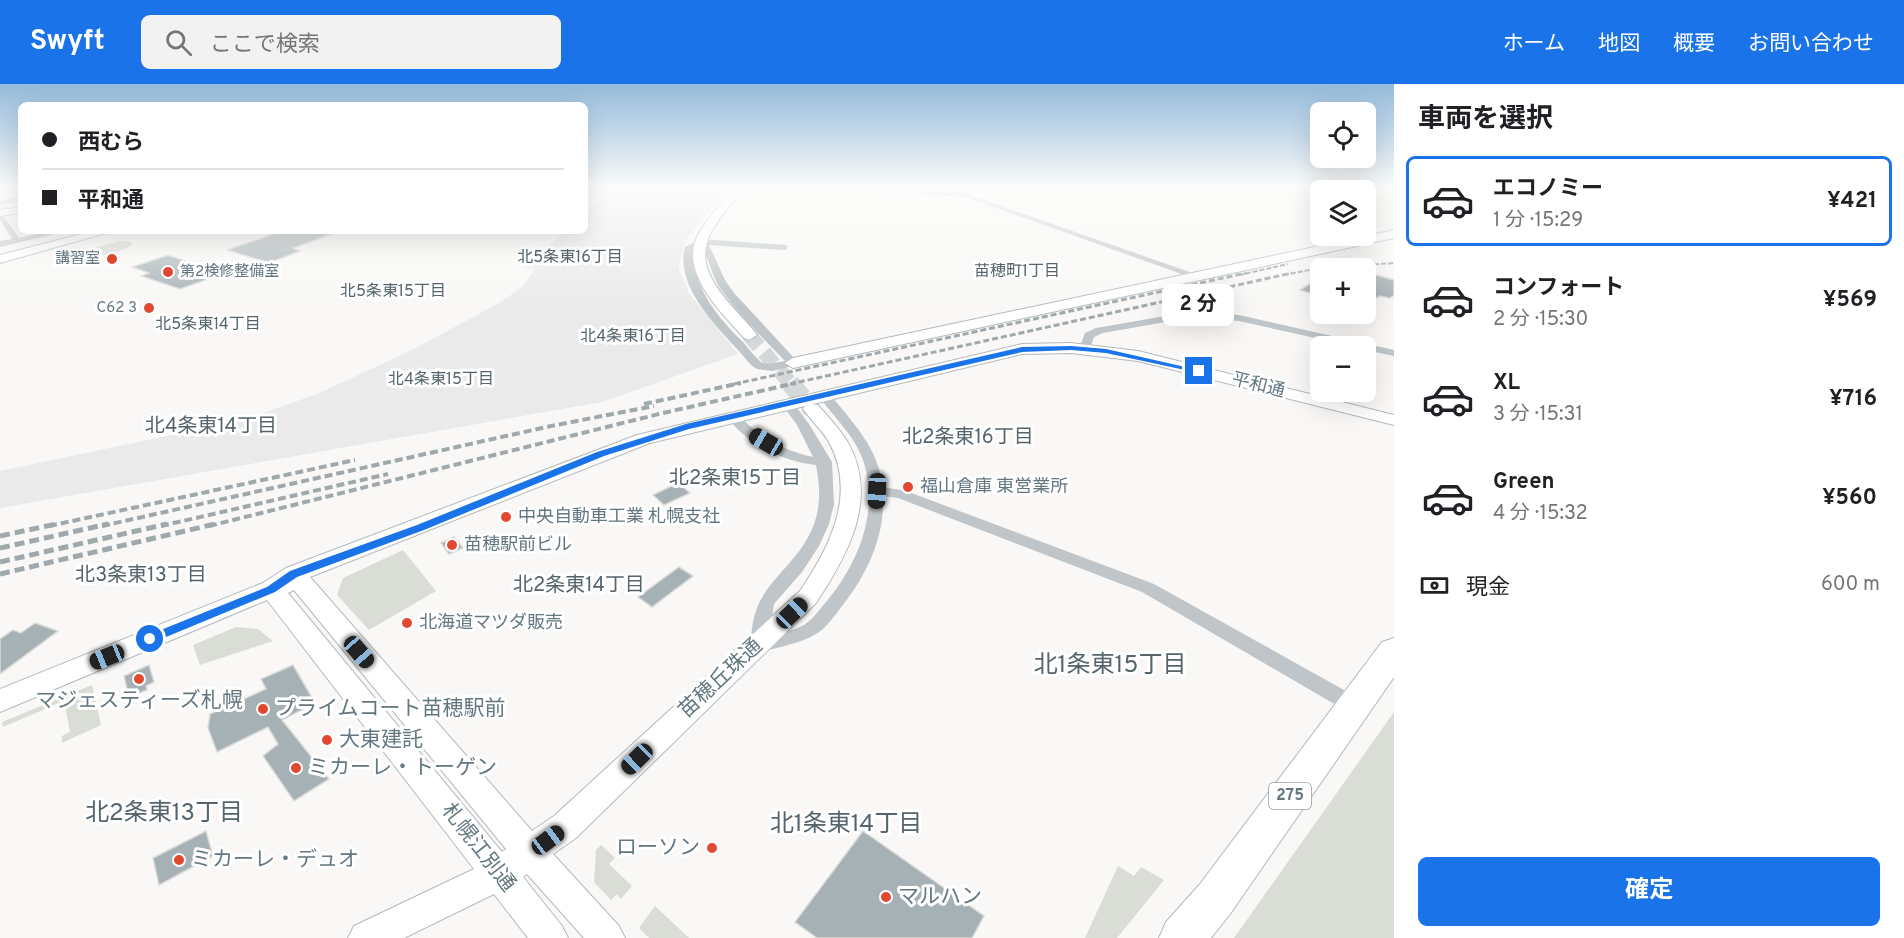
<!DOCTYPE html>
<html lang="ja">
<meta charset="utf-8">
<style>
body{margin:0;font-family:Overpass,"Noto Sans JP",sans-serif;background:#f2f2f2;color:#202124;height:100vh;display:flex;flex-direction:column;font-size:22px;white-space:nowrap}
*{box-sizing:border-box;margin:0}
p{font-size:20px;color:#757577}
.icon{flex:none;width:33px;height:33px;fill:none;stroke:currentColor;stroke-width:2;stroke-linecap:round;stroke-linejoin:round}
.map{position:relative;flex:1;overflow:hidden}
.panel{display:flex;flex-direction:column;background:#fff;width:510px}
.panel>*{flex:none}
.guide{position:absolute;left:18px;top:18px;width:570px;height:132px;border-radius:9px;box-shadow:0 6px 24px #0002;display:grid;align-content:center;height:132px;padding:0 24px;background:#fff}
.controls{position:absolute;left:1310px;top:18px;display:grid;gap:12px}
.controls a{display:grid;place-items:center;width:66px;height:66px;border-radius:9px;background:#fff;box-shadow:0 6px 24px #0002;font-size:30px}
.end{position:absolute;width:27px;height:27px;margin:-14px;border:8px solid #1a73e8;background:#fff;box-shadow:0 0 0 3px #fff}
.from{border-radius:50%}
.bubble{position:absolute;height:42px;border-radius:9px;background:#fff;box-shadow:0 6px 24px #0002;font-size:20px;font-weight:700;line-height:42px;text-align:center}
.car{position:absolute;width:18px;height:36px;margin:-18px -9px;border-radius:8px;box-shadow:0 0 4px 2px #0007;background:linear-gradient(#222 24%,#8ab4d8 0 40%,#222 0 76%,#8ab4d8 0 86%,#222 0)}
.guide b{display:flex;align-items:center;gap:21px;height:57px;font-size:22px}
.guide b+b{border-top:2px solid #e0e0e0}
.guide i{width:15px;height:15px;background:#202124}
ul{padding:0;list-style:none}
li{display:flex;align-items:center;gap:18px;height:90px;margin:0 12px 9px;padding:0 12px;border:3px solid transparent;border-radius:9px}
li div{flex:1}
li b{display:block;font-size:22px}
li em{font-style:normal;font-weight:700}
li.current{border-color:#1a73e8}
li>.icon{width:54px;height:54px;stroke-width:1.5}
h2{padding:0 24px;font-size:27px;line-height:72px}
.pay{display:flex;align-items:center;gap:15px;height:66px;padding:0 24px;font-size:22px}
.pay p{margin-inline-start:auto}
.cta{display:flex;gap:12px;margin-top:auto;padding:12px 24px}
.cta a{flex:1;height:69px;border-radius:9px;background:#1a73e8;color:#fff;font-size:24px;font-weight:700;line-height:69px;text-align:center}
header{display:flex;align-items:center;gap:36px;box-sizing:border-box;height:84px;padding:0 30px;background:#1a73e8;color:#fff}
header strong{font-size:28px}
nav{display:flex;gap:33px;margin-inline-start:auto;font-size:21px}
.search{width:420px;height:54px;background:#f2f2f2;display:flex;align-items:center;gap:15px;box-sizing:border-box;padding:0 21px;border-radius:9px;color:#757577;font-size:22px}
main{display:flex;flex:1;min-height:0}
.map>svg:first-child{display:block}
.built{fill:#e9eae9}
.green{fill:#d9ddd5}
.building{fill:#a6b1b5;stroke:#dadad8;stroke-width:1.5}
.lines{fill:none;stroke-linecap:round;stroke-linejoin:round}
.secondary-tunnel-far1{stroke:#d4d8d8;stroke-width:15;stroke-dasharray:15 8;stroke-linecap:butt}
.secondary-tunnel{stroke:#d4d8d8;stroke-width:19;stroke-dasharray:19 10;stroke-linecap:butt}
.secondary-casing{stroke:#b2b9bc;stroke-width:2}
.highway-casing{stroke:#b3b8bb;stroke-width:2}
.street{fill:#bfc5c8;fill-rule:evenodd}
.secondary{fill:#fff;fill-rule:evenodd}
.highway{fill:#fff;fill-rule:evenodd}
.rail-far3{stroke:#9fa8ac;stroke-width:2;stroke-dasharray:5 2;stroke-linecap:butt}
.rail-far2{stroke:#9fa8ac;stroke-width:3;stroke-dasharray:6 3;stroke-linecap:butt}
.rail-far1{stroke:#9fa8ac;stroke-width:4;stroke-dasharray:8 4;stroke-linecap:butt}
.rail{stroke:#9fa8ac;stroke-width:5;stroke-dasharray:10 5;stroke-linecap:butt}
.route{fill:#1a73e8}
.poi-dot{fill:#e0492f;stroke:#fff;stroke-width:2}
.labels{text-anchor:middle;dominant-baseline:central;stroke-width:6;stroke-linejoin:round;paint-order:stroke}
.far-poi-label{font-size:15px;fill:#647780;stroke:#fff;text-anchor:end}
.far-neighbourhood-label{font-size:16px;fill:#56646c;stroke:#fff}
.shield{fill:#fff;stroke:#92a0a6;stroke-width:1.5}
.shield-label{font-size:16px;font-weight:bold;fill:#647780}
.street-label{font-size:18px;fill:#647780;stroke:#fff}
.poi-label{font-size:18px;fill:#647780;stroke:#fff;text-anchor:start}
.neighbourhood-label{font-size:20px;fill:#56646c;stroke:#fff}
.near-street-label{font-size:21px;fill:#647780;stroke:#fff}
.near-poi-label{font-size:21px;fill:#647780;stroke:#fff;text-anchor:start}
.near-neighbourhood-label{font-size:24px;fill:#56646c;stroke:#fff}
</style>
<header>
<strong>Swyft</strong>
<div class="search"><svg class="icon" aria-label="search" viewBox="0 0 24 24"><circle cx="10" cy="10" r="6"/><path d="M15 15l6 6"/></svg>ここで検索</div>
<nav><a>ホーム</a><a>地図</a><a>概要</a><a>お問い合わせ</a></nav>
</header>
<main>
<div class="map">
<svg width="1394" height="854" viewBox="0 0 1394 854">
<rect width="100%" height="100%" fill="#f9f8f6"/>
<path class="built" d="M615,104h113l-42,51 -8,28 11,26 49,61 -136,48 -602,106v-37l243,-51 74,-26 95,-44 89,-48 21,-15 13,-17 -11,-3 42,-36h19v-17z"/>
<g class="green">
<path d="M121,157l10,1 1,3c-12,8 -34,14 -47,8l8,-5z"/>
<path d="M403,466l33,41 -67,39 -32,-35 6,-17z"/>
<path d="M236,543l22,2 15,12 -73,24 -7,-20z"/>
<path d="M92,601l9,40 -39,18v-7l8,-4 -6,-31 -61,26 -1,-5z"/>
<path d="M1394,628v226h-160z"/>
<path d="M601,761l14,13 -6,6 23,22 -11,13 -4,-5 -6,6 -17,-18 2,-32z"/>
<path d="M1118,782l16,10 7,-9 23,13 -47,58h-32z"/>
<path d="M655,822l34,32h-40l-10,-10z"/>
</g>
<g class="building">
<path d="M282,147l55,1 -44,16 7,3 -31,12 -42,-13z"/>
<path d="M168,171l55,19 -43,15 -39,-13 8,-3 -17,-6z"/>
<path d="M1365,188l29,8v15l-4,3 -10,-2 -6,3 -9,-2z"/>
<path d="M1320,193v19l-20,-6z"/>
<path d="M678,399l12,10 -26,12 -11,-10z"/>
<path d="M454,453l9,11 -14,6 -8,-11z"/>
<path d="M679,483l14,9 -41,31 -14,-10z"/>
<path d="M35,539l23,8 -58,43v-35l13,-9 8,3z"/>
<path d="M149,581l5,17 -8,4 1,4 -18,7 -5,-21z"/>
<path d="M293,581l22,38 -33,17 47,59 -35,22 -31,-45 15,-12 -10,-17 -51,25 -9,-24 2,-14 56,-25 -5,-10z"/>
<path d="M206,747l7,25 -54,29 -6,-27z"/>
<path d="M863,747l121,85 -12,22h-155l-22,-16z"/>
</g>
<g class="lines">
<path class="secondary-tunnel-far1" d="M749,251l42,49"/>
<path class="secondary-tunnel" d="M790,299l22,26"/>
<g class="secondary-casing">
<g id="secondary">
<path d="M734,104h10c-11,15 -25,29 -34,46 -20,40 26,73 47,101l-8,5 -5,-2c-22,-25 -64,-64 -47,-101 9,-18 24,-33 37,-49z"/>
<path d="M21,123v6l-21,3v-6z"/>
<path d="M1394,146v8l-601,130 -8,-5 8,-5z"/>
<path d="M93,147h20l-113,32v-8z"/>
<path d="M1071,259l67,8 256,64v10l-256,-64 -67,-8 -49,1 -209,50 5,1c10,12 21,23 29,36 33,56 1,114 -31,162l-240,235 -23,16 66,72 6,12h-41l-57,-64 -4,3 39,49 6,12h-40l-34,-44 -90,44h-56l6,-12 120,-57 -207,-269 -267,112v-23l263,-106 23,-15 351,-133 385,-91zM805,322l-2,3c8,11 19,21 26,33 28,52 1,105 -29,149l-246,225 -22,15 -222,-254 340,-134zM294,506l212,259 -4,3 -214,-259z"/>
</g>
</g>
<g class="highway-casing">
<path id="highway" d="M1394,554v39l-164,237 -19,24h-52l7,-16 34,-38 182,-242z"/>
</g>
<g class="street">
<path d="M20,104l-20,5v-4z"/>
<path d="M819,104l139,5 -4,-5h8l13,9 226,79 -8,2 -228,-81z"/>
<path d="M21,113v4l-21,4v-4z"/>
<path d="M0,127l19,27 32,-7h16l-67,16v-6l12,-2 -12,-19z"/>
<path d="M701,155l86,6v4l-3,1 -75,-5 16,35 10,14 62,67v4l-25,6 -15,-2c-9,-5 -13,-13 -20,-20 -23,-25 -62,-64 -52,-102zM700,162c10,12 11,29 20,42 19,27 43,50 65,73l-17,3 -6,-1c-7,-6 -13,-14 -19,-21 -27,-26 -48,-53 -51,-92z"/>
<path d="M1194,227l45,4 155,35v6l-29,-6v-4h-14l-112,-25 -45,-4 -91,16 -9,4 -5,14 -4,1 -6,-3 6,-16 11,-5z"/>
<path d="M824,307l4,1c25,31 50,55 55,95l23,4 248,93 208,116 3,6 -3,6 -7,2 -7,-2 -206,-120 -244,-94 -15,-2c2,43 -18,82 -44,114 -7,9 -14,19 -23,24 -16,10 -39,13 -57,19l-6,-2c-4,-7 -2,-14 -1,-22 5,-48 46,-61 62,-105 7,-20 6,-38 2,-59 -34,-4 -69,-21 -90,-49l2,-3c10,-2 15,7 22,13 18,16 40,26 63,31l-16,-32 -16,-22 6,-4 4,1 18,24 23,38 2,42 -5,20 -10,22 -17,26 -28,32 -5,32c11,-3 24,-5 35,-11 9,-6 15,-15 22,-23 32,-38 53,-89 38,-139 -9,-28 -30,-45 -46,-68z"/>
</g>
<use href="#secondary" class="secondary"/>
<use href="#highway" class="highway"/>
<g class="rail-far3">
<path d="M1239,191l49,-11"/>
<path d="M1284,191l35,-7 75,-5"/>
</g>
<g class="rail-far2">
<path d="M734,300l512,-111"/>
<path d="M790,300l502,-111"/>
</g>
<g class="rail-far1">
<path d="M644,320l97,-21"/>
<path d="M49,442l306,-66"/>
<path d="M102,442l449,-100 103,-20"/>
<path d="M161,442l227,-52"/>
<path d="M209,442l454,-113 133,-30"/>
</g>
<g class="rail">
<path d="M0,452l56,-12"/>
<path d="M0,464l108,-24"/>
<path d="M0,478l167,-38"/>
<path d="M0,490l215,-50"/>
</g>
</g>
<linearGradient id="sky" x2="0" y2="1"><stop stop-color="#94bbdb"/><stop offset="0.46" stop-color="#fcfcfb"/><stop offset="1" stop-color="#fcfcfb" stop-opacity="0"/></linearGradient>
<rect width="1394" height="224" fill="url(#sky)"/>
<path class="route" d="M1071,262l35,3 97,22 -4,2 -93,-20 -35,-3 -49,2 -333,77 -85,27 -180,74 -127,47 -22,15 -121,50 -4,2 -6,-5 2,-3 121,-49 23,-16 127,-46 180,-73 89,-28 336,-77z"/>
<g class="poi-dot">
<circle cx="112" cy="175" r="6"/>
<circle cx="168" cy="188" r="6"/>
<circle cx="149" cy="224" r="6"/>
<circle cx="908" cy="403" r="6"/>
<circle cx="506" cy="433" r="6"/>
<circle cx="452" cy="461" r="6"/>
<circle cx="407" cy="539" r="6"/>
<circle cx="139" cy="595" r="6"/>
<circle cx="263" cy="625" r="6"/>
<circle cx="327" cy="656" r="6"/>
<circle cx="296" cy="684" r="6"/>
<circle cx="712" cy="764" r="6"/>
<circle cx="179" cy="776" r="6"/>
<circle cx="886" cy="813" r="6"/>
</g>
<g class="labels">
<g class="far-poi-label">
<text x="100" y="175">講習室</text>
<text x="180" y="188" text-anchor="start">第2検修整備室</text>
<text x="137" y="224">C62 3</text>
</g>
<g class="far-neighbourhood-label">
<text x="570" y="174">北5条東16丁目</text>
<text x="1017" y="188">苗穂町1丁目</text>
<text x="393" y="208">北5条東15丁目</text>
<text x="208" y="241">北5条東14丁目</text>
<text x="633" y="253">北4条東16丁目</text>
<text x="441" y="296">北4条東15丁目</text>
</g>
<rect class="shield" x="1269" y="699" width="42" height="26" rx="4.5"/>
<g class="shield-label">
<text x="1290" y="712">275</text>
</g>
<g class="street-label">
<text transform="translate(1258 302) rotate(14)">平和通</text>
</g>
<g class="poi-label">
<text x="920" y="403">福山倉庫 東営業所</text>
<text x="518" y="433">中央自動車工業 札幌支社</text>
<text x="464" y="461">苗穂駅前ビル</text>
<text x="419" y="539">北海道マツダ販売</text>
</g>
<g class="neighbourhood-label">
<text x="211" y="343">北4条東14丁目</text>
<text x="968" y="354">北2条東16丁目</text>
<text x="735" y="395">北2条東15丁目</text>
<text x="141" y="492">北3条東13丁目</text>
<text x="579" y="502">北2条東14丁目</text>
</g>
<g class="near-street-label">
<text transform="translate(721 595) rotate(-43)">苗穂丘珠通</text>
<text transform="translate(478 764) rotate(52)">札幌江別通</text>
</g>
<g class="near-poi-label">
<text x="139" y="617" text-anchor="middle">マジェスティーズ札幌</text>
<text x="275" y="625">プライムコート苗穂駅前</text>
<text x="339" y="656">大東建託</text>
<text x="308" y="684">ミカーレ・トーゲン</text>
<text x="700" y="764" text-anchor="end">ローソン</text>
<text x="191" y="776">ミカーレ・デュオ</text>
<text x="898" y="813">マルハン</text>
</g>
<g class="near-neighbourhood-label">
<text x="1110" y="582">北1条東15丁目</text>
<text x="164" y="730">北2条東13丁目</text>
<text x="846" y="741">北1条東14丁目</text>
</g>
</g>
</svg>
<div class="controls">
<a><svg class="icon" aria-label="locate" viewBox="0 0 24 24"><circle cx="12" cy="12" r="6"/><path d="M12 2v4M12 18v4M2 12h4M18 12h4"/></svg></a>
<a><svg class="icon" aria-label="layers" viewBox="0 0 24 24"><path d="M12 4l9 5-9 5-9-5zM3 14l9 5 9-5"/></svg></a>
<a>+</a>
<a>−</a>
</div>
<i class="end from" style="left:150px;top:555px"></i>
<i class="end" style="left:1199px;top:287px"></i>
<div class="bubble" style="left:1162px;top:200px;width:72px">2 分</div>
<i class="car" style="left:766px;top:358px;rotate:300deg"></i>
<i class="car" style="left:877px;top:407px;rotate:183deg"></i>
<i class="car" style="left:792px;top:529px;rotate:46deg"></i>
<i class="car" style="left:359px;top:568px;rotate:139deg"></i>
<i class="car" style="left:107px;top:573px;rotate:248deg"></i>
<i class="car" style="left:637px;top:675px;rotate:226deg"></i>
<i class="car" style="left:548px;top:756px;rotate:53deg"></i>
<div class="guide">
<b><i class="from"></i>西むら</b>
<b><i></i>平和通</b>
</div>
</div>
<section class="panel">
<h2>車両を選択</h2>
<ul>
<li class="current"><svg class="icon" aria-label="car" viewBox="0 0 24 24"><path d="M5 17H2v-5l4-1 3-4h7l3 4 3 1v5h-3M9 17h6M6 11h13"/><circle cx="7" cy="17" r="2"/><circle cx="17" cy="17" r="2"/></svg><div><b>エコノミー</b><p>1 分 · 15:29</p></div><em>¥421</em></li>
<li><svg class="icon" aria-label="car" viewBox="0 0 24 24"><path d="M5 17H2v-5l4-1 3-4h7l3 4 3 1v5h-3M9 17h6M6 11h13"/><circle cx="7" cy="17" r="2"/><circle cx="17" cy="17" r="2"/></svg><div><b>コンフォート</b><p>2 分 · 15:30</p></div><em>¥569</em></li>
<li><svg class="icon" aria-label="car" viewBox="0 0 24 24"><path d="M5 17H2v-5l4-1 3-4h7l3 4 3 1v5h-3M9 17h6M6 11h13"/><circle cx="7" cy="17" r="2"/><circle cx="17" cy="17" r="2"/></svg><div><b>XL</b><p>3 分 · 15:31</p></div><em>¥716</em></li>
<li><svg class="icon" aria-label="car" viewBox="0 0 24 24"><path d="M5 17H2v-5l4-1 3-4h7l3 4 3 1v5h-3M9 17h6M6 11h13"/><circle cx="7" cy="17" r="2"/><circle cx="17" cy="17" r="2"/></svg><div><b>Green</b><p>4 分 · 15:32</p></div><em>¥560</em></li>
</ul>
<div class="pay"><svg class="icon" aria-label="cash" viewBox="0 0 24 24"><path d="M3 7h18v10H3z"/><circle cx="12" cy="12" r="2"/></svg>現金<p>600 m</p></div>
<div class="cta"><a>確定</a></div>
</section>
</main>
